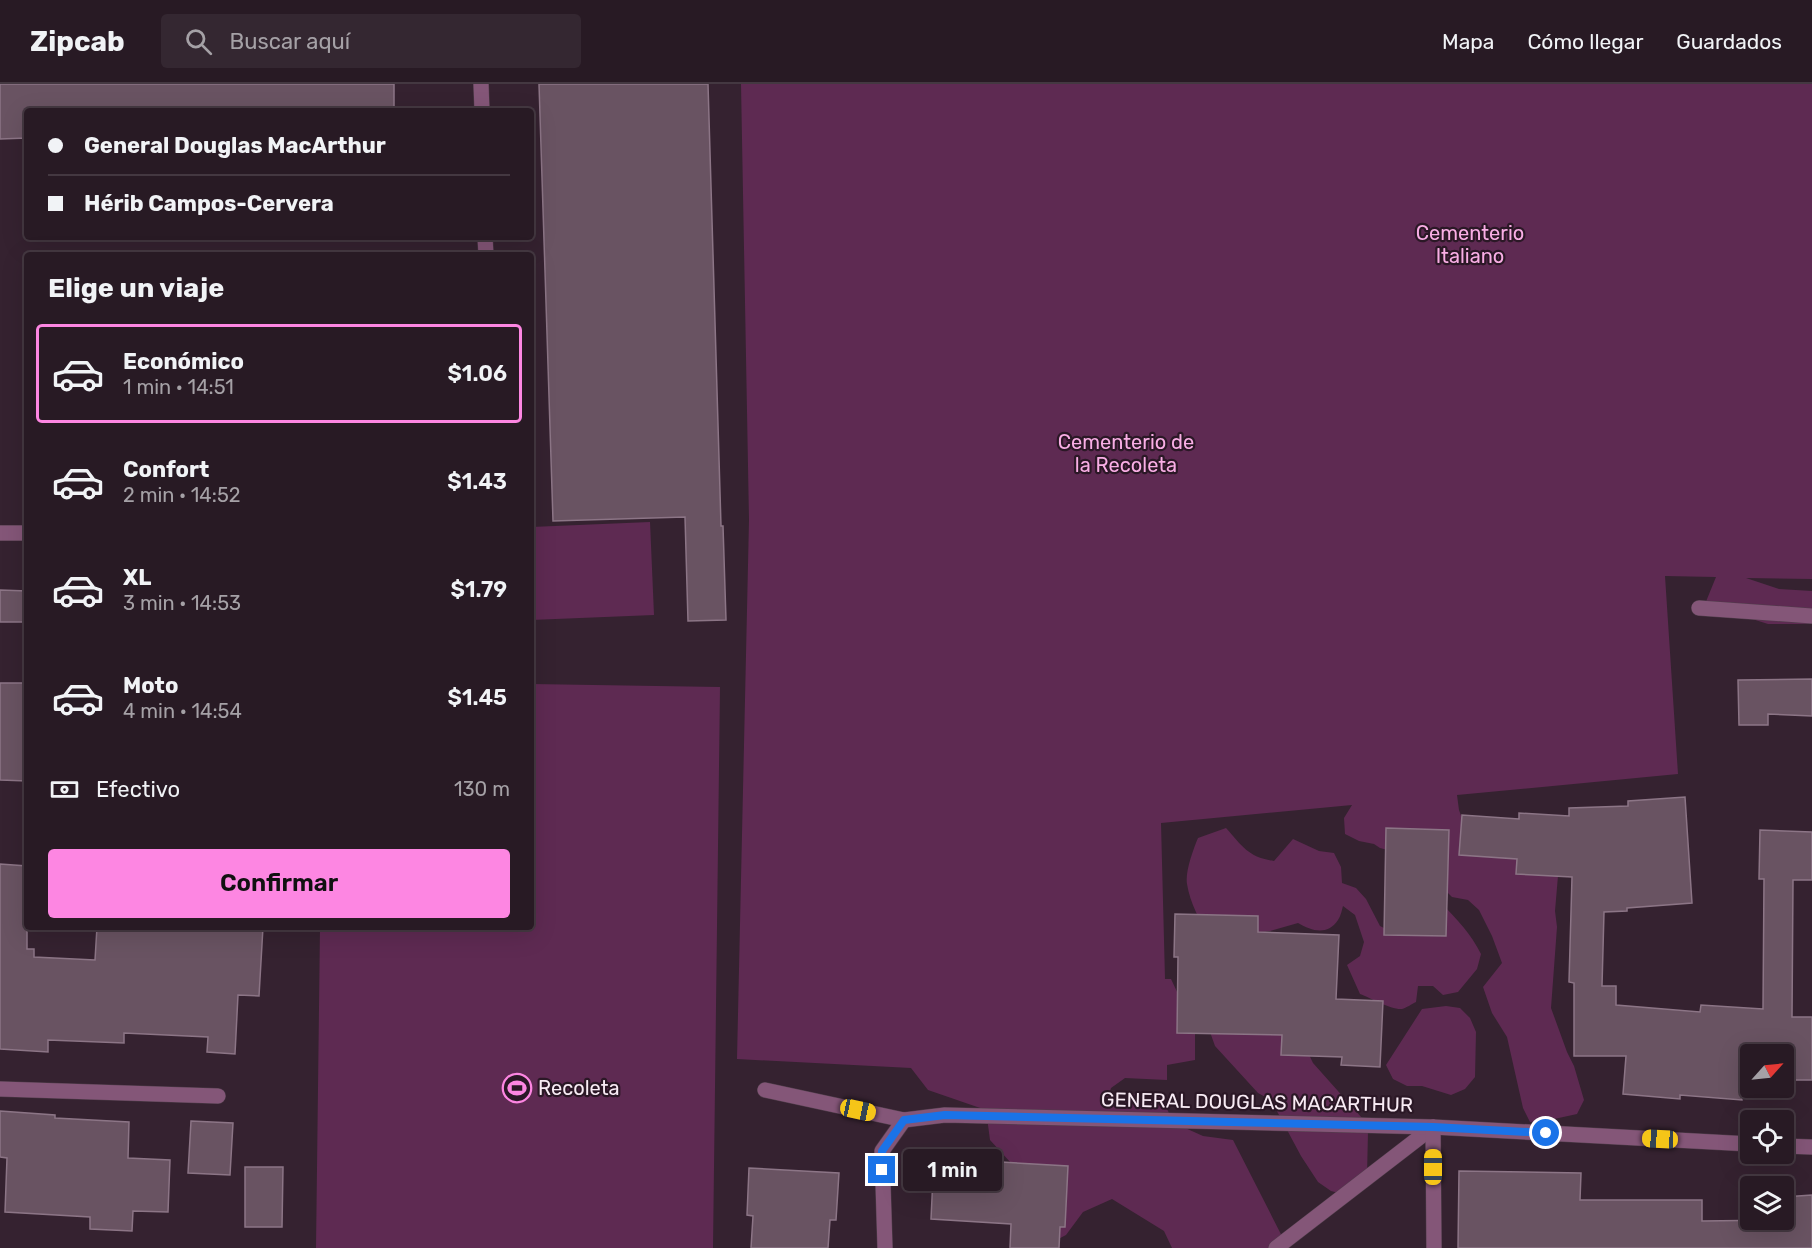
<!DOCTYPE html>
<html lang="es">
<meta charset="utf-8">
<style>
body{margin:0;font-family:Rubik,sans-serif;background:#342731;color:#f1f3f6;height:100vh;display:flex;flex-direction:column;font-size:22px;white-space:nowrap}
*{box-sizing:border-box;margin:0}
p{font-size:20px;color:#a5a1a6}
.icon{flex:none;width:33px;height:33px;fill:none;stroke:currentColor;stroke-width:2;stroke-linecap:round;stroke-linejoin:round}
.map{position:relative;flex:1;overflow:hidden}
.drawer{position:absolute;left:24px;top:168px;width:510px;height:678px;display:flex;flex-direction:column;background:#281a24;border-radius:6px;box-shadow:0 6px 24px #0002,0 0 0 2px #443841}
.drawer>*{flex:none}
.guide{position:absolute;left:24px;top:24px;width:510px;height:132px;border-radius:6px;box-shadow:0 6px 24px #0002,0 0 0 2px #443841;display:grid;align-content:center;height:132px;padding:0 24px;background:#281a24}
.needle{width:39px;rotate:63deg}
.buttons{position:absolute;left:1740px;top:960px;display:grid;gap:12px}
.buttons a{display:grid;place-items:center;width:54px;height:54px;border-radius:6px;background:#281a24;box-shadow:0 6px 24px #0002,0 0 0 2px #443841;font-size:30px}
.end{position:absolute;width:27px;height:27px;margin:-14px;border:8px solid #1a73e8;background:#fff;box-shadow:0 0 0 3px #fff}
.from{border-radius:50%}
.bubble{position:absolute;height:42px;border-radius:6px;background:#281a24;box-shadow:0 6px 24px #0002,0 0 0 2px #443841;font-size:20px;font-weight:600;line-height:42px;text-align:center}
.car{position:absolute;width:18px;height:36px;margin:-18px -9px;border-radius:8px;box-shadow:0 0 4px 2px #0007;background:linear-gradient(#f5c518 24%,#345 0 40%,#f5c518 0 76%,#345 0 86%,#f5c518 0)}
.guide b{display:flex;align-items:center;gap:21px;height:57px;font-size:22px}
.guide b+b{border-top:2px solid #443841}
.guide i{width:15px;height:15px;background:#f1f3f6}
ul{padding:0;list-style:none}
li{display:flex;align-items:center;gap:18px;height:99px;margin:0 12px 9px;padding:0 12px;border:3px solid transparent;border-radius:6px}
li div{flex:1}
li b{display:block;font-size:22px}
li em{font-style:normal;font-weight:600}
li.current{border-color:#fd86e2}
li>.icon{width:54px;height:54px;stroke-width:1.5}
h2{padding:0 24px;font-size:27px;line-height:72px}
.pay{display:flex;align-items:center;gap:15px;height:66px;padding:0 24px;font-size:22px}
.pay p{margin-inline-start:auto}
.primary-button{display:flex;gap:12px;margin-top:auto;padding:12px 24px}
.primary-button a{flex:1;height:69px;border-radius:6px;background:#fd86e2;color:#111;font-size:24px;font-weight:600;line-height:69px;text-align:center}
header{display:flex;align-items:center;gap:36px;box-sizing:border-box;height:84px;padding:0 30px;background:#281a24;border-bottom:2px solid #443841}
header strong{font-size:28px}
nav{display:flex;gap:33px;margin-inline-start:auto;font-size:21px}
.search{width:420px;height:54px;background:#342731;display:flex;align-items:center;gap:15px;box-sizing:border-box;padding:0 21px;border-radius:6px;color:#a5a1a6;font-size:22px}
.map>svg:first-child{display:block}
.green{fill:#5e2a52}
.building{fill:#695362;stroke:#8c7586;stroke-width:1.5}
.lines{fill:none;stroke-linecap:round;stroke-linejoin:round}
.lane-casing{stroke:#503e4b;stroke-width:16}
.street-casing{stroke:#503e4b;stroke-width:16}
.lane{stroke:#845678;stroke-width:15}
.street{stroke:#845678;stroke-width:15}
.route{stroke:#1a73e8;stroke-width:8}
.labels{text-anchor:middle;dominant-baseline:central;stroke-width:4.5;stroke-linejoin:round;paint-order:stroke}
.park-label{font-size:20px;fill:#f9aee5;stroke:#2b1826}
.poi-label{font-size:20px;fill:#f8ebf4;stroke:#2b1826;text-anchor:start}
.street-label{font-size:20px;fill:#f8ebf4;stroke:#2b1826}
</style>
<header>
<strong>Zipcab</strong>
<div class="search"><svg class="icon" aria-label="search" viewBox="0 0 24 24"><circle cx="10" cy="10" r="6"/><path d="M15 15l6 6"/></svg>Buscar aquí</div>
<nav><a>Mapa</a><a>Cómo llegar</a><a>Guardados</a></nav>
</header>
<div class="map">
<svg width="1812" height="1164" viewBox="0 0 1812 1164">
<rect width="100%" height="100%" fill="#352230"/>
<g class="green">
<path d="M741,0h1071v495l-66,-1 33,11 33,2v33h-44l-63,-20 11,-27 -51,-1 13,198 -221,21 2,15 5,14 95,40 -4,47 2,16 -6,81 16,44 7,14 10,34 -7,14 -32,7 -15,1 -7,-14 -16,-71 -15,-24 -9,-26 19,-24 -10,-27 -13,-26 -11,-10 -16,-3 -31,-31 -26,-14 -15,-4 -6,-4 -15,-3 -14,-7 -1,-16 8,-13 -191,18 4,156h6l24,51v30l-28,5v15l-42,-2 -14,10 -5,17 26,-11 29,3 13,26 29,13 30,4 55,108h-116l-8,-17 -52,-32 -29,13 -17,23 -25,13 -30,-85 -21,-23 -4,-30 -58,-20 -17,-22 -174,-9 12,-539z"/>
<path d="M650,438l4,93 -123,5v-93z"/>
<path d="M531,600l189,3 -7,561h-397l4,-321h211z"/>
<path d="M1226,744c17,19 22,29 48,33l19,-22 26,12 15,2 7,14 1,16 14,5 10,11 14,27 14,7 47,-30c16,16 30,31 40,51l-4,15 -19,23 -15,3 -10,-9h-15l-2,16c-4,2 -10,6 -14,7 -11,1 -31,-11 -42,-15l-13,-29 13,-9 4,-14 -9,-27 -12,-9c-1,3 -2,10 -5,14 -11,16 -26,11 -40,3l-28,8 -62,6c-8,-17 -18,-34 -21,-53 -2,-12 6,-34 11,-46z"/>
<path d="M1446,922l14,2 10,10 6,14 -1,45 -10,12 -14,6 -29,-9h-15l-14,-7 -7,-14 36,-56z"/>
<path d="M1217,934l83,18 13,27 49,55 6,14 -1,44 -21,19 -15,-4 -13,-9 -17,-26 -30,-56 -13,-7 -43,-47 -5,-14z"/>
</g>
<g class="building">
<path d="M0,0h394v27h-367v27l-27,1z"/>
<path d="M539,0h169l13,442h2l3,94 -38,1 -3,-104 -132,4z"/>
<path d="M0,506l27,1v31h-27z"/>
<path d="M1812,595v37l-44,-2v11h-29l-1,-45z"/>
<path d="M0,599h27v98l-27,-1z"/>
<path d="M1685,713l7,106 -65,5v3l-23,1 -2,74h14v19l84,7 1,-7 62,4 1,-130h-5l1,-49 52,2v48h-19l-1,137h20v63h-28v-26h-34v27h-7l-1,19 -62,-5v4l-57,-5 3,-38h-52v-73l-5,-1 3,-105 -56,-3 1,-15 -58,-4 3,-40 57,4v-6l50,3v-8l59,-2v-5z"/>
<path d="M1386,744l63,2 -3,106 -62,-1z"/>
<path d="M0,780l27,2v83h7v8l61,3 2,-33h166l-4,69 -21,-1 -3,59 -28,-2 1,-15 -84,-4v10l-76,-3v12l-48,-3z"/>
<path d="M1175,830l83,2v16l81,3 -3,64 47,2 -3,66 -39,-2 1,-8 -61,-2 1,-20 -105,-2 1,-76h-4z"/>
<path d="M0,1027l55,4v3l74,4 -1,36 42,2 -2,52 -35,-1 -1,20 -42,-2v-12l-85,-5 2,-54 -7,-1z"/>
<path d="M191,1037l42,2 -3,52 -42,-2z"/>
<path d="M951,1075l117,7 -3,61h-5l-1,21h-49l1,-24 -80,-5 2,-42z"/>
<path d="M245,1083h38l-1,60h-37z"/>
<path d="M749,1084l90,5 -3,47h-6l-2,28h-77l2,-32 -6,-1z"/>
<path d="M1459,1087l122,2 -1,27h122v21l82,-1v-23l28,-2v53h-354z"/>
</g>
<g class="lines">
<g class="lane-casing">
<g id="lane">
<path d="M481,0l1,27"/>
<path d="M485,153l1,18"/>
<path d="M1276,1164l157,-121"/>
</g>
</g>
<g class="street-casing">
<g id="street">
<path d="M0,449h27"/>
<path d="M1699,524l113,8"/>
<path d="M0,1005l218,7"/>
<path d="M765,1006l139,30 41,-5 488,12 317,17"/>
<path d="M1433,1043l1,121"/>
<path d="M1784,1062l28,1"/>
<path d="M885,1164l-3,-97 22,-31"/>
</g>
</g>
<use href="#lane" class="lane"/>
<use href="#street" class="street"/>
</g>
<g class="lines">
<path class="route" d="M882,1086v-19l22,-31 41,-5 488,12 113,6"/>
</g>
<defs>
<g id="stadium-ring" transform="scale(1.5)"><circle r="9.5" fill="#2b1826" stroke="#fd86e2" stroke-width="1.5"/><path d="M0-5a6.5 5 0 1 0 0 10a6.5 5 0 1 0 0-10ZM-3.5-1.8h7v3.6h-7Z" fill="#fd86e2"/></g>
</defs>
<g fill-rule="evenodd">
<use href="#stadium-ring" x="517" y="1004"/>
</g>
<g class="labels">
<g class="park-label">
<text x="1470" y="149">Cementerio<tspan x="1470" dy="23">Italiano</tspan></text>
<text x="1126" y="358">Cementerio de<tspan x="1126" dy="23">la Recoleta</tspan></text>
</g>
<g class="poi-label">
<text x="538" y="1004">Recoleta</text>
</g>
<g class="street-label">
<text transform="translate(1257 1018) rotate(1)">GENERAL DOUGLAS MACARTHUR</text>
</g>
</g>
</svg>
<div class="buttons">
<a><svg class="needle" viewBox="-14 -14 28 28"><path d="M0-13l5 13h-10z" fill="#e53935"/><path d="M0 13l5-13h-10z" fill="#a5a1a6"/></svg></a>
<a><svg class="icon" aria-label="locate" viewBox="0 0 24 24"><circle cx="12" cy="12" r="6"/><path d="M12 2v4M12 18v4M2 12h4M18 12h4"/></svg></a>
<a><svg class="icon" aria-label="layers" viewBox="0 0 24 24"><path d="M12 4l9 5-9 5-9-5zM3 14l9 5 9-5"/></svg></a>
</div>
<i class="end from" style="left:1546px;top:1049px"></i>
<i class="end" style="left:882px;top:1086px"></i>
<div class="bubble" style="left:903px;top:1065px;width:99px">1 min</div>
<i class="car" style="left:858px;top:1026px;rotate:102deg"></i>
<i class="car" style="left:1660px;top:1055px;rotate:273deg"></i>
<i class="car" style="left:1433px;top:1083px;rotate:0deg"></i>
<div class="guide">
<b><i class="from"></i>General Douglas MacArthur</b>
<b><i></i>Hérib Campos-Cervera</b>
</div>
<section class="drawer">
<h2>Elige un viaje</h2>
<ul>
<li class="current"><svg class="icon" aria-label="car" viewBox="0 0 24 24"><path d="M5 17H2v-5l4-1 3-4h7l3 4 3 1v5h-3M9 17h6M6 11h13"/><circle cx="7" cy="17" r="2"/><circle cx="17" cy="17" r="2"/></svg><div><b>Económico</b><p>1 min · 14:51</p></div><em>$1.06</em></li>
<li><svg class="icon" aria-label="car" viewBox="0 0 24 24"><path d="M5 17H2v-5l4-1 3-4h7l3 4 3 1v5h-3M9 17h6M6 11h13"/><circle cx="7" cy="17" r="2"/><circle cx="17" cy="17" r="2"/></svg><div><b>Confort</b><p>2 min · 14:52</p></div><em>$1.43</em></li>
<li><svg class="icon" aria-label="car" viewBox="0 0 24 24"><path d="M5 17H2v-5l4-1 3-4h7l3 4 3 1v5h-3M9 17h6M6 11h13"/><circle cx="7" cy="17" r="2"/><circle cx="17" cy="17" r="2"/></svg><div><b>XL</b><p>3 min · 14:53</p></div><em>$1.79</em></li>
<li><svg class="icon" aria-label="car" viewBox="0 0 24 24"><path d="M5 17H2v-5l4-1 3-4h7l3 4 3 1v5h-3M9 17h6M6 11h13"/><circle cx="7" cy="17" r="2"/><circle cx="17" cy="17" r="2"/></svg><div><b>Moto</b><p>4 min · 14:54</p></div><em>$1.45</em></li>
</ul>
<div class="pay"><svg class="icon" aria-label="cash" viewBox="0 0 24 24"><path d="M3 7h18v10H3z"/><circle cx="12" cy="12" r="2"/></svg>Efectivo<p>130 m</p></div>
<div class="primary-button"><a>Confirmar</a></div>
</section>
</div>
